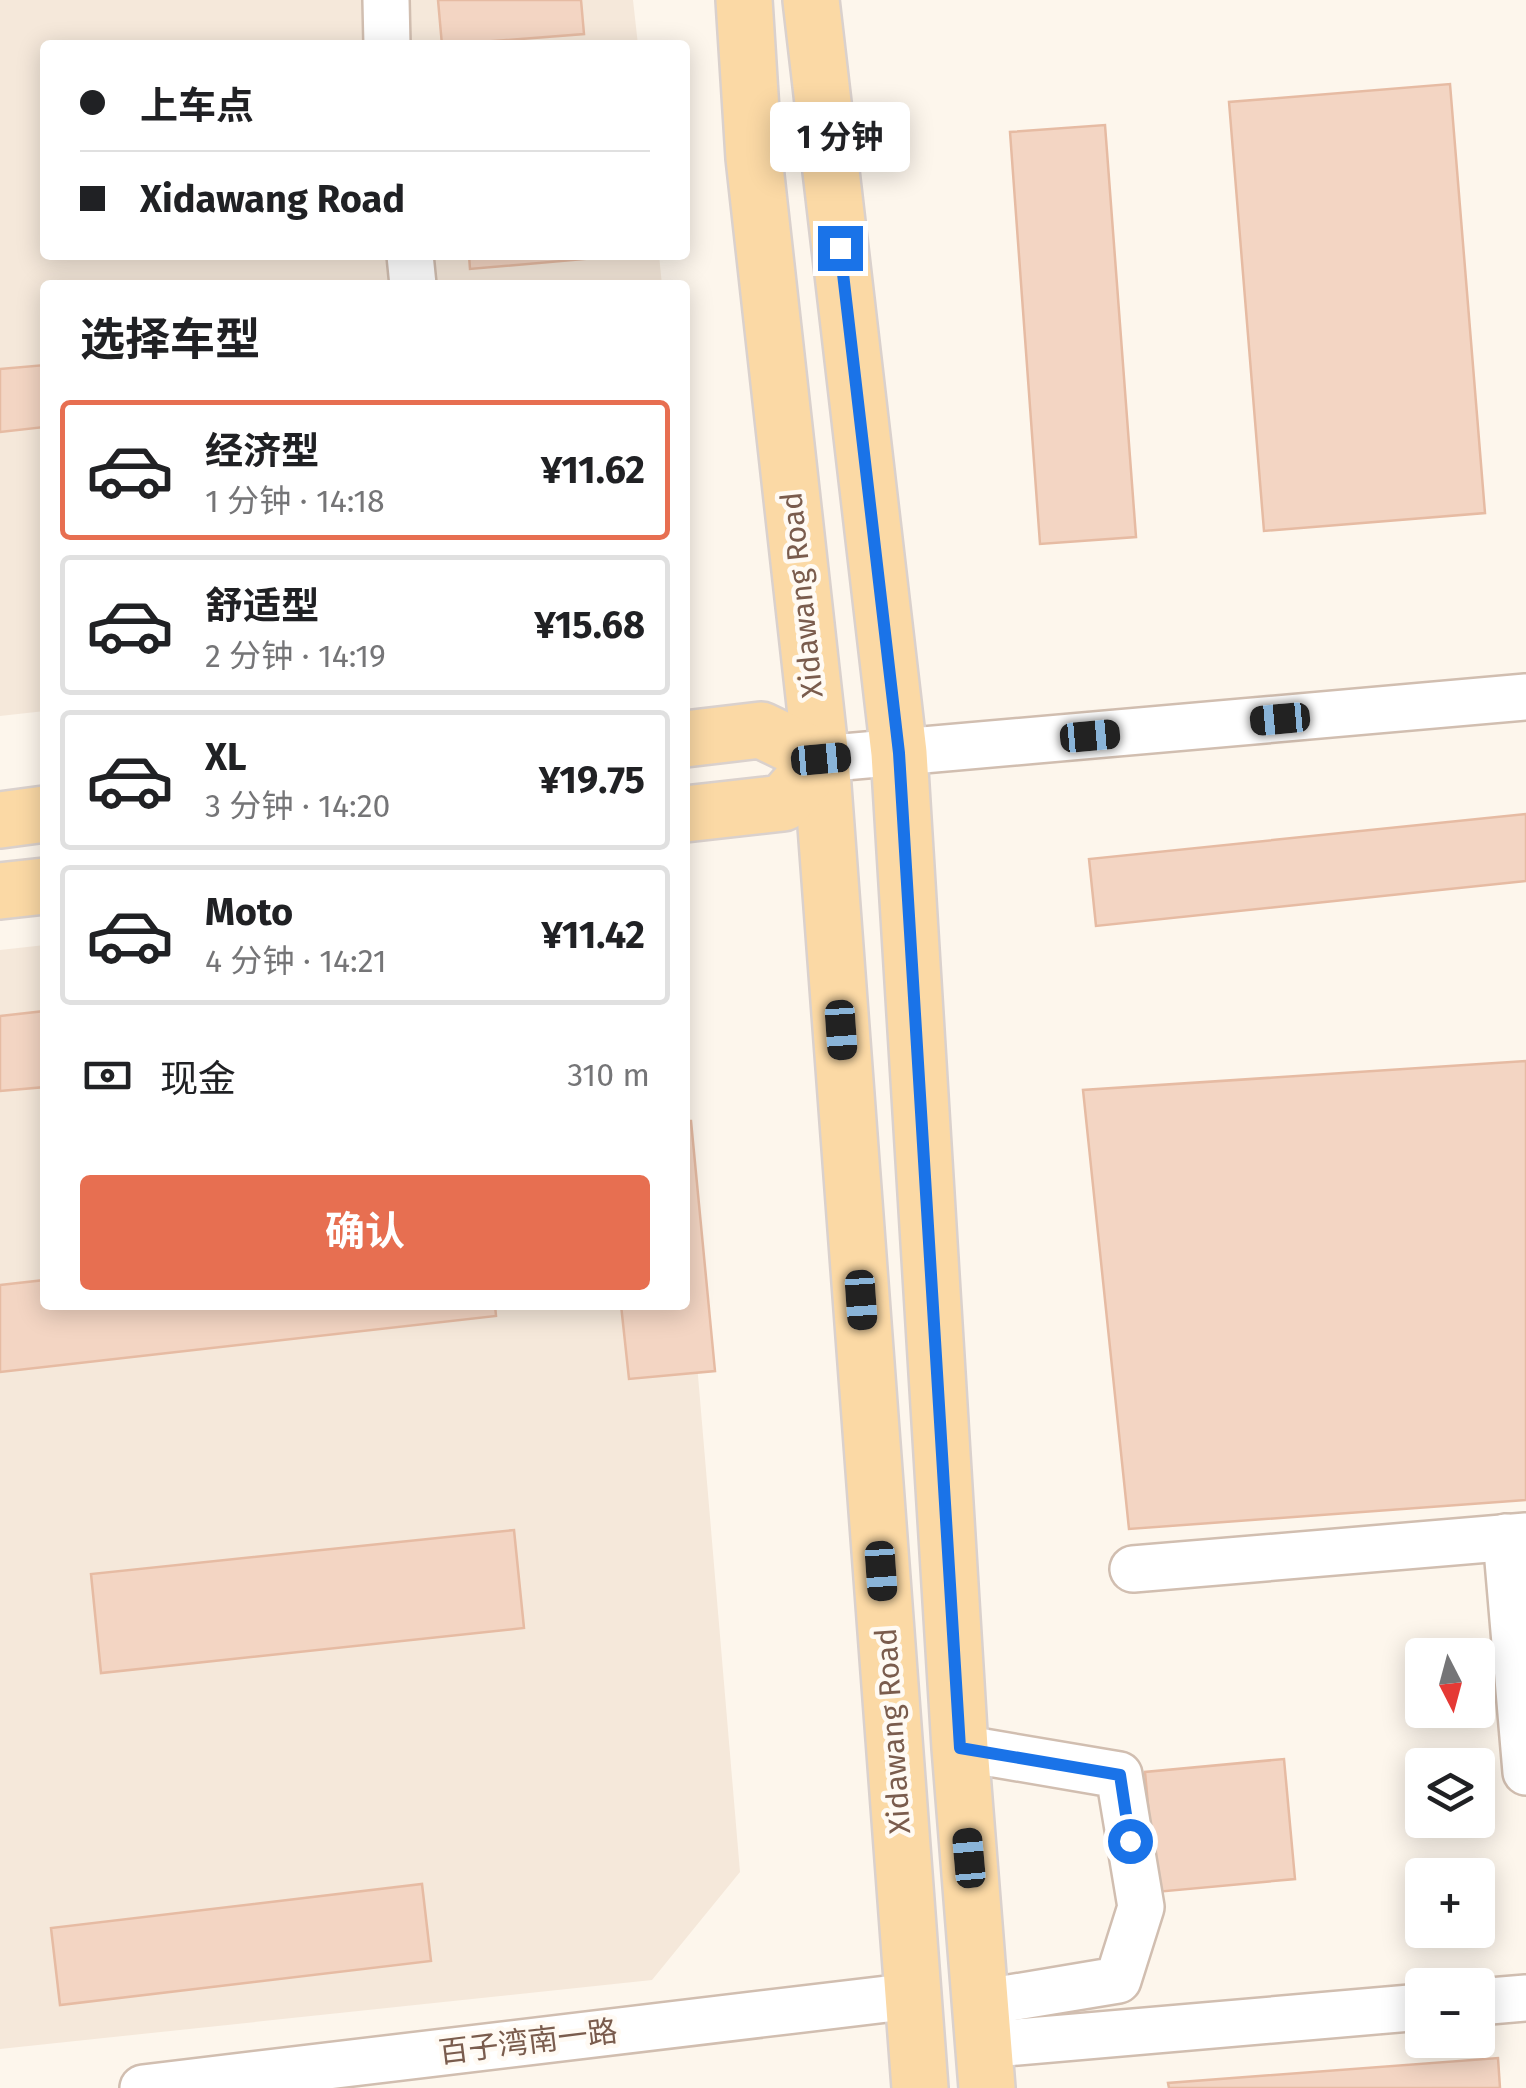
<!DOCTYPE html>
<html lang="zh">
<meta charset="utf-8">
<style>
body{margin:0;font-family:"Fira Sans","Noto Sans SC",sans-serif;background:#f2f2f2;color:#202124;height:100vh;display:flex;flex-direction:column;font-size:38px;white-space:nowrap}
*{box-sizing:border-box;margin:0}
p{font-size:32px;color:#757577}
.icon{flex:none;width:55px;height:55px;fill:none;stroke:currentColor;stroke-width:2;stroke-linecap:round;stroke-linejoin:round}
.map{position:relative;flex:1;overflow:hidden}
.sheet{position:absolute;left:40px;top:280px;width:650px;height:1030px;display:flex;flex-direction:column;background:#fff;border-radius:10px;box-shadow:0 5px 25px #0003}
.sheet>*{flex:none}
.banner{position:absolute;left:40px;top:40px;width:650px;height:220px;border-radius:10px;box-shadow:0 5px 25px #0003;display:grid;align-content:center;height:220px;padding:0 40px;background:#fff}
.needle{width:65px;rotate:174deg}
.fabs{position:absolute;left:1405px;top:1638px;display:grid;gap:20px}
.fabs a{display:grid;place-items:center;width:90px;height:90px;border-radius:10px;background:#fff;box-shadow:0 5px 25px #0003;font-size:50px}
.end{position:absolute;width:45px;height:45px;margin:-22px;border:12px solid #1a73e8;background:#fff;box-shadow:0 0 0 5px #fff}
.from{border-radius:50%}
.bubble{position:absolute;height:70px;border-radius:10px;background:#fff;box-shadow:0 5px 25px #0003;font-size:32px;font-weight:700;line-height:70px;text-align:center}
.car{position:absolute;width:30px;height:60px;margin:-30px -15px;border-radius:12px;box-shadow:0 0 8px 2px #0007;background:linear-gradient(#222 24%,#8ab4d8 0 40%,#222 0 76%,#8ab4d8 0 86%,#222 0)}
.banner b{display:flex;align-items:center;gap:35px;height:95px;font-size:38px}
.banner b+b{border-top:2px solid #e0e0e0}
.banner i{width:25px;height:25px;background:#202124}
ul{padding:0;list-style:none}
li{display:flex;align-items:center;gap:30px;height:140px;margin:0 20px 15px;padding:0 20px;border:5px solid #e0e0e0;border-radius:10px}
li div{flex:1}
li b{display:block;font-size:38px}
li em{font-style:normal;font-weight:700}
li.active{border-color:#e76f51}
li>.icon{width:90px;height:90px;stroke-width:1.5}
h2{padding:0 40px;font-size:45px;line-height:120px}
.pay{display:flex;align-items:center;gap:25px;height:110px;padding:0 40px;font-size:38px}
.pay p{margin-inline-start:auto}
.button{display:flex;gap:20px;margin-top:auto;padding:20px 40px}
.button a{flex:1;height:115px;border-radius:10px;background:#e76f51;color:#fff;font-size:40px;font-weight:700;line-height:115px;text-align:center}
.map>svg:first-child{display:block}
.residential{fill:#f5e8da}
.building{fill:#f3d5c3;stroke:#e6bba3;stroke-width:2.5}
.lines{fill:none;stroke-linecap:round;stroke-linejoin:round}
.minor-casing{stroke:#d1beb0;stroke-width:50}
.major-casing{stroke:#dad1cd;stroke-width:60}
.minor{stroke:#fff;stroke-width:45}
.major{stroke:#fbd9a5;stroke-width:55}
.route{stroke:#1a73e8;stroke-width:12}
.labels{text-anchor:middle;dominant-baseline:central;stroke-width:9;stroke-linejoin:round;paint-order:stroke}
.street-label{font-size:30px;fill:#7a5c4d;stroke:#fffaf3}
</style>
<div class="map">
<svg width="1526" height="2088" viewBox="0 0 1526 2088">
<rect width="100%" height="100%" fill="#fdf6ec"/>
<g class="residential">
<path d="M0,0h633l5,45h-593v210h614l3,30h-617v426l-45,5z"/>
<path d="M45,945v360h640v-83l55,650 -88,108 -652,69v-1099z"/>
</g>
<g class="building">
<path d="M438,0h143l3,34 -142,11z"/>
<path d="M1450,84l35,429 -221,18 -35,-429z"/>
<path d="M1105,125l31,412 -96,7 -30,-412z"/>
<path d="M469,255h137l1,2 -137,12z"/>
<path d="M45,365v62l-45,5v-63z"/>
<path d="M1526,814v67l-430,45 -7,-67z"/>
<path d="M45,1011v76l-45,4v-75z"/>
<path d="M1526,1061v439l-397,29 -46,-439z"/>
<path d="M685,1121h6l24,250 -86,8 -8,-74h64z"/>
<path d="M45,1280v25h450l1,11 -496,56v-87z"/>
<path d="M514,1530l10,98 -423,45 -10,-99z"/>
<path d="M1284,1759l11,120 -139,13 -11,-120z"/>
<path d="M422,1884l9,77 -371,44 -9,-77z"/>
<path d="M1498,2058l2,30h-331l-1,-5z"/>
</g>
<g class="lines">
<g class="minor-casing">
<g id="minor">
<path d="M386,0l1,45"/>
<path d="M410,255l3,30"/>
<path d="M821,759l705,-62"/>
<path d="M1506,1537l20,235"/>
<path d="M1133,1569l393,-33"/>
<path d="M960,1748l159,27 22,132 -23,73 -138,23"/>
<path d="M1478,2002l48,-4"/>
<path d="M983,2045l439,-38"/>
<path d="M143,2088l769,-92"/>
</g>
</g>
<g class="major-casing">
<g id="major">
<path d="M744,0l10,158 67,601 99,1329"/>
<path d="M811,0l88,753 61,995 27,340"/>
<path d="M685,739l76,-9 60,29"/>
<path d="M685,814l98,-11 38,-44"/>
<path d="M0,820l45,-6"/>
<path d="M0,891l45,-5"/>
</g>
</g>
<use href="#minor" class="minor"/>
<use href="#major" class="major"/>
</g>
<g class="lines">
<path class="route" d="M840,248l59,505 61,995 160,27 10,66"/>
</g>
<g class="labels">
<g class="street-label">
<text transform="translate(802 595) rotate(-96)">Xidawang Road</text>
<text transform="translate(893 1731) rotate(-94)">Xidawang Road</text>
<text transform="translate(528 2042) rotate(-7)">百子湾南一路</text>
</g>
</g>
</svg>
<div class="fabs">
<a><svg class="needle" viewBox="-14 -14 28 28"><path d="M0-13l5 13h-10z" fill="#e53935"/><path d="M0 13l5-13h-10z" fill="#757577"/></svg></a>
<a><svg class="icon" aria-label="layers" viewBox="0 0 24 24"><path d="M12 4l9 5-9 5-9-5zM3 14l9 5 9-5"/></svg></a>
<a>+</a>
<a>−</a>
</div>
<i class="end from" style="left:1130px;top:1841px"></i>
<i class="end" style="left:840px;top:248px"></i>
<div class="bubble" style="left:770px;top:102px;width:140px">1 分钟</div>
<i class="car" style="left:1280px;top:719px;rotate:265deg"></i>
<i class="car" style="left:1090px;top:736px;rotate:85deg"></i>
<i class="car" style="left:821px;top:759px;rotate:85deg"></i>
<i class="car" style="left:841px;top:1030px;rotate:176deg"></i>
<i class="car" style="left:861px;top:1300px;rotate:176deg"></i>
<i class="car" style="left:881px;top:1571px;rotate:176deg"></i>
<i class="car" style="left:969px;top:1858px;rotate:355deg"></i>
<div class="banner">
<b><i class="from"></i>上车点</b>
<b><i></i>Xidawang Road</b>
</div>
<section class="sheet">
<h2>选择车型</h2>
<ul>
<li class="active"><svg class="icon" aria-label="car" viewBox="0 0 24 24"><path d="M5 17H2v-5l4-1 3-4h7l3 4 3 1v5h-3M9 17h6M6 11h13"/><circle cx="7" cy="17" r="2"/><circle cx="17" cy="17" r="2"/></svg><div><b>经济型</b><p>1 分钟 · 14:18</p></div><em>¥11.62</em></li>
<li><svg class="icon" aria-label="car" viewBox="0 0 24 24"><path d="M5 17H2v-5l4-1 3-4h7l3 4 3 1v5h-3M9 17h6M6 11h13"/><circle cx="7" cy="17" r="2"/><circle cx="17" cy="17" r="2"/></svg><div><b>舒适型</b><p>2 分钟 · 14:19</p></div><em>¥15.68</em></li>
<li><svg class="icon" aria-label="car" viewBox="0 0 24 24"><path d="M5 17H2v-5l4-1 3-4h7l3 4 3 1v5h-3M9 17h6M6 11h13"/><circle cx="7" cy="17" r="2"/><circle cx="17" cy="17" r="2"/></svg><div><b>XL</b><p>3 分钟 · 14:20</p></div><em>¥19.75</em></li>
<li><svg class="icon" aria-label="car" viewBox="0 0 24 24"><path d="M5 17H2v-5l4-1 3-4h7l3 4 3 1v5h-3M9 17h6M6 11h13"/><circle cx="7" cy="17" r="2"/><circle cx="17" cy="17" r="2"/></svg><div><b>Moto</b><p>4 分钟 · 14:21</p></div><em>¥11.42</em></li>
</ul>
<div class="pay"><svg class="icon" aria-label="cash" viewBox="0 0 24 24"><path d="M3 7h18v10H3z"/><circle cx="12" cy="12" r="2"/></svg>现金<p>310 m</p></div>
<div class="button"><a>确认</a></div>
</section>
</div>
